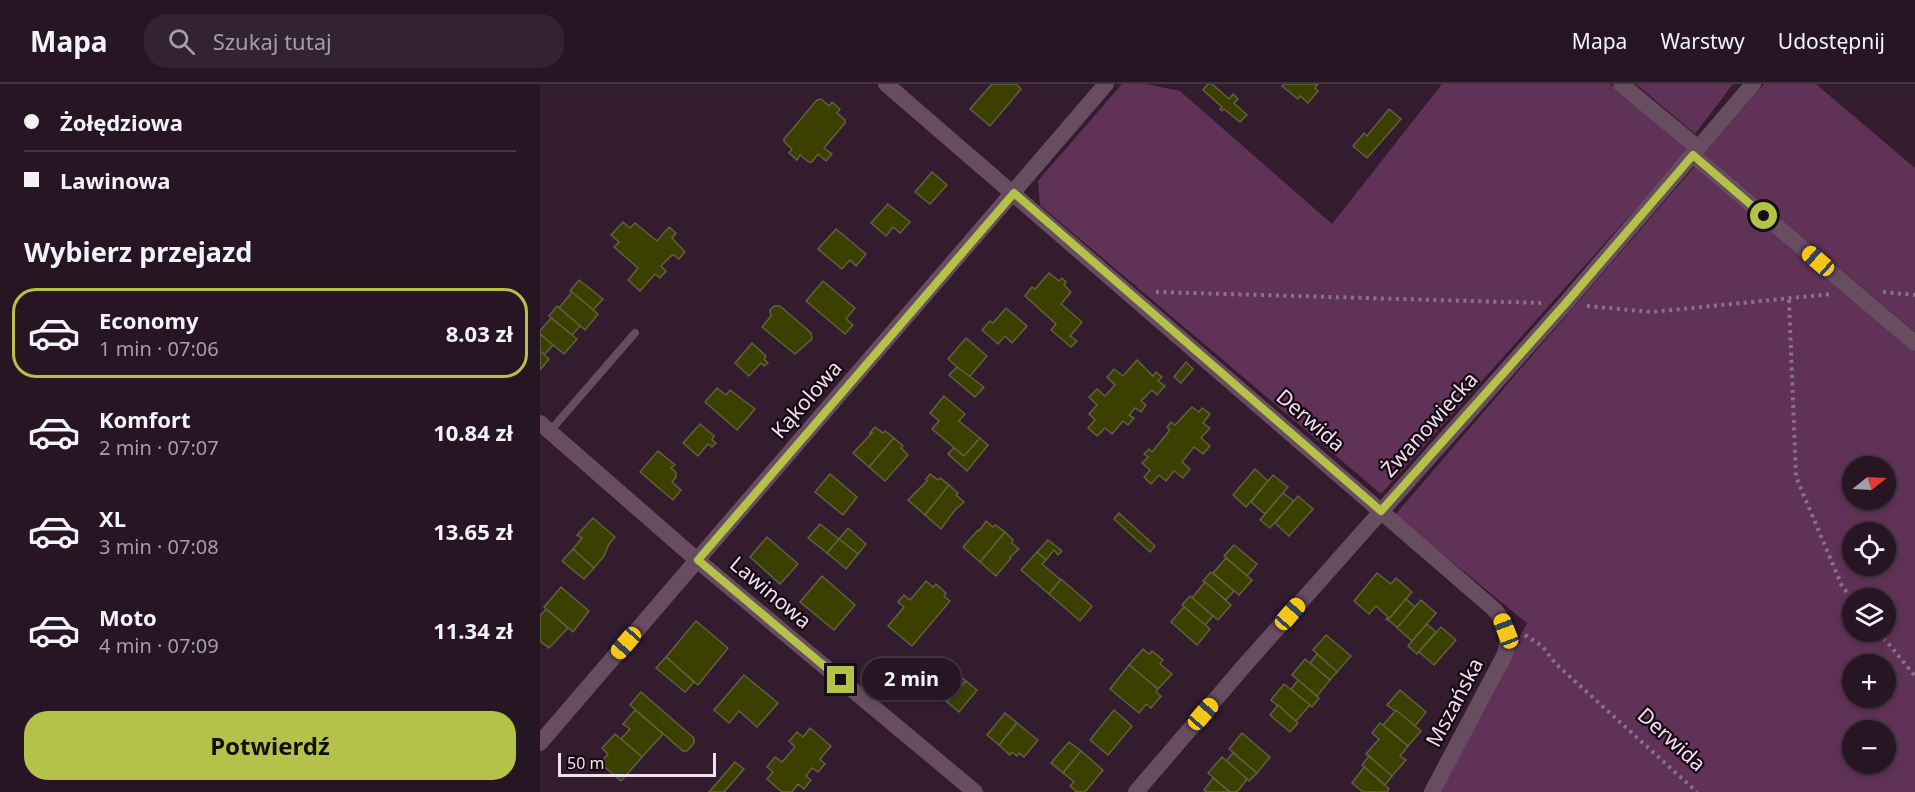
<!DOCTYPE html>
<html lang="pl">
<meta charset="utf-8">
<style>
body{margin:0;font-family:"Noto Sans",sans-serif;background:#332230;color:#f1f3f6;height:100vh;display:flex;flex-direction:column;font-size:22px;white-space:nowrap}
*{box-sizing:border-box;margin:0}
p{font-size:20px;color:#a49fa6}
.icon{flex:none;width:33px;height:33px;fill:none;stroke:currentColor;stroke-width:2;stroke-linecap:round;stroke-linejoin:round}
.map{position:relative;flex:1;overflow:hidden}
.side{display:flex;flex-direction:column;background:#271523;width:540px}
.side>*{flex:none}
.banner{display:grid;align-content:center;height:132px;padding:0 24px;background:#271523}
.needle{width:39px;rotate:72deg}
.controls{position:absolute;left:1302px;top:372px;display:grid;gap:12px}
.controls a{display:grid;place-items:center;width:54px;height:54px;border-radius:50%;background:#271523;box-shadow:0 3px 9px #0003,0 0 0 2px #433441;font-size:30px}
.scale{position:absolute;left:18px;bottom:15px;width:158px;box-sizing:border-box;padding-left:6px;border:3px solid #f1e0ec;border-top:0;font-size:16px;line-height:21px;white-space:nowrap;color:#f1e0ec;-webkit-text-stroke:4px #150a13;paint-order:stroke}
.end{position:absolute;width:27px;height:27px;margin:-14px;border:8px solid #b5c249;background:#111;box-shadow:0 0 0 3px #111}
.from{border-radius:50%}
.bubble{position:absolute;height:42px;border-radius:21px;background:#271523;box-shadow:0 3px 9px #0003,0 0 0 2px #433441;font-size:20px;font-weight:700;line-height:42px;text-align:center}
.car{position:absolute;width:18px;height:36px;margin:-18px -9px;border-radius:8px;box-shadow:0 0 4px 2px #0007;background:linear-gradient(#f5c518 24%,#345 0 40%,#f5c518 0 76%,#345 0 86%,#f5c518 0)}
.banner b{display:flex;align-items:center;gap:21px;height:57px;font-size:22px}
.banner b+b{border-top:2px solid #433441}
.banner i{width:15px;height:15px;background:#f1f3f6}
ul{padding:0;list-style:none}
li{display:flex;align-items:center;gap:18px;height:90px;margin:0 12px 9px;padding:0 12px;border:3px solid transparent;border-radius:24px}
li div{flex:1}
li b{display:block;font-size:22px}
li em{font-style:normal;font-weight:700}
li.current{border-color:#b5c249}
li>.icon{width:54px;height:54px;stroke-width:1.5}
h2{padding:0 24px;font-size:27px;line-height:72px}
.button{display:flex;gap:12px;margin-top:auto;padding:12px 24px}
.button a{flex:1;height:69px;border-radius:24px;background:#b5c249;color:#111;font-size:24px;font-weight:700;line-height:69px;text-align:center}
header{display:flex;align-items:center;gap:36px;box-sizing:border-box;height:84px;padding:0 30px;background:#271523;border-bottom:2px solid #433441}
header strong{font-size:28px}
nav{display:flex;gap:33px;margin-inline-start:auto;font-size:21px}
.search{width:420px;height:54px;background:#332230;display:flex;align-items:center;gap:15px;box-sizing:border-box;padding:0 21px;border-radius:24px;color:#a49fa6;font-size:22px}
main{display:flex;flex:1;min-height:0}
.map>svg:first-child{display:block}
.green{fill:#613257;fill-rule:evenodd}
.building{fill:#3b4000;stroke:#5d6241;stroke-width:1.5}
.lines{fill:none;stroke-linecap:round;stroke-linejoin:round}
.path{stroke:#887383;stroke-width:4;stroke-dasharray:3 4.5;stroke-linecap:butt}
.service{stroke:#684d61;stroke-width:8}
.minor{stroke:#684d61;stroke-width:16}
.route{stroke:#b5c249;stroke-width:8}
.labels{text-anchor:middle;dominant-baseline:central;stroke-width:4.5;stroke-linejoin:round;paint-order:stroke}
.street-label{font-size:21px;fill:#f1e0ec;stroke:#150a13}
</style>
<header>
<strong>Mapa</strong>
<div class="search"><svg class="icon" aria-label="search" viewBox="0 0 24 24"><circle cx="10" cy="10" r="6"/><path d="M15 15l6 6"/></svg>Szukaj tutaj</div>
<nav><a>Mapa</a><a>Warstwy</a><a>Udostępnij</a></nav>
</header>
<main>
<section class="side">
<div class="banner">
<b><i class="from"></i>Żołędziowa</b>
<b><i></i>Lawinowa</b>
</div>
<h2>Wybierz przejazd</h2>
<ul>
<li class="current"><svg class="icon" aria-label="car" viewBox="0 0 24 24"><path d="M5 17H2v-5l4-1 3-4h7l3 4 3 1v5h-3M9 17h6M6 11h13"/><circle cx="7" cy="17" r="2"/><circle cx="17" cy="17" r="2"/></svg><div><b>Economy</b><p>1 min · 07:06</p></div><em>8.03 zł</em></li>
<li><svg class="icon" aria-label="car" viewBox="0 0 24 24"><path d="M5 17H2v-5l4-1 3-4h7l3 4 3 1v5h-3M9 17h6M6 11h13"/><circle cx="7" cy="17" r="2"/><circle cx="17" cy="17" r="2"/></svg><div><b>Komfort</b><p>2 min · 07:07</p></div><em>10.84 zł</em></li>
<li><svg class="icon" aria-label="car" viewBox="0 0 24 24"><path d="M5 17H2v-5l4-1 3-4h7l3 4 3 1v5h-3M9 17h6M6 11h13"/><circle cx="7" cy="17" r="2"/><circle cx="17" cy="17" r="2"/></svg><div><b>XL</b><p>3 min · 07:08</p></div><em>13.65 zł</em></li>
<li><svg class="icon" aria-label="car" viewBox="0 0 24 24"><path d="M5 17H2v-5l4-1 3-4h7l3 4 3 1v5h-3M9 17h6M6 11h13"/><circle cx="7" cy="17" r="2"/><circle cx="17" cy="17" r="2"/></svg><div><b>Moto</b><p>4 min · 07:09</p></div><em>11.34 zł</em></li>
</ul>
<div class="button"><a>Potwierdź</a></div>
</section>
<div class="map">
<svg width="1375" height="708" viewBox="0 0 1375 708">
<rect width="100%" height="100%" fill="#341c2f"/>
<g class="green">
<path d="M582,0h24l34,7 152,133 110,-140h168l78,66 -307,344 -341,-289 -2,-24z"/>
<path d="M1096,0h97l-38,50z"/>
<path d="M1224,0h52l99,84v164l-211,-178z"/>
<path d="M1155,82l220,186v440h-476l88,-169 -132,-108zM1312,382h34v34h-34zM1312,448h34v34h-34zM1312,514h34v34h-34zM1312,580h34v34h-34zM1312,646h34v34h-34z"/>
</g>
<g class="building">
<path d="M452,0h24l5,5 -31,37 -20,-17z"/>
<path d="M668,0h4l17,15 4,-5 5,5 -4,4 13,12 -7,7 -16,-13 -2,2 -2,-2 2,-2 -19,-17z"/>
<path d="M744,0h34l-3,4 3,3 -10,12 -8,-7 -2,3 -16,-13z"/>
<path d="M281,15l8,7 3,-4 8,7 -3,4 8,7v3l-21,25 8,6 -6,7 -8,-7 -6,8h-3l-9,-7 -3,5 -8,-7 3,-4 -8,-7v-3l33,-39z"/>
<path d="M849,25l12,10 -34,39 -14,-12 11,-13 3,3z"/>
<path d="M392,88l15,13 -17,19 -15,-12z"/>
<path d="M348,120l22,18 -10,11 -7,-6 -7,9 -15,-13z"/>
<path d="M83,138l7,6 5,-5 22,18 12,-14 7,6 -4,5 13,14 -6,7 -5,-4 -3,1 -10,10 5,5 -6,7 -5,-4 -15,17 -12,-11 10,-12 -24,-21 5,-5 -8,-7z"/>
<path d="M296,145l30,25 -10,12 -6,-6 -8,9 -24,-20z"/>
<path d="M509,189l10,8 3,-3 4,4 -2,3 7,7 -10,12 21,18 -12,14 7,5 -6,6 -20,-17 5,-6 -31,-28 7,-9 3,2z"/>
<path d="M39,196l24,19 -10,11 -23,-19z"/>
<path d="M283,197l32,27 -9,11 7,6 -8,9 -39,-33z"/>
<path d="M32,208l26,22 -13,16 -26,-22z"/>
<path d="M17,222l23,20 -8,9 -23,-19z"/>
<path d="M234,222h6l31,27 1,6 -17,15 -33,-27 9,-11 -1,-6z"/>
<path d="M466,224l21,18 -15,17 -7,-7 -7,8 -16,-14 8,-9 3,2z"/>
<path d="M11,234l26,21 -13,15 -24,-20v-3z"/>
<path d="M0,250l13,11 -9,10 -4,-4z"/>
<path d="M426,254l21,18 -18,21 -21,-18z"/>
<path d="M212,259l14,13 -2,3 4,4 -4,3 -3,-3 -12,13 -14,-13z"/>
<path d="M0,267l9,8 -9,11z"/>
<path d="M597,276l16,16 3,-4 6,5 -4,4 7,5 -8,9 -5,-5 -11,11 5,4 -5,7 -6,-4 -6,7 5,3 -6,7 -5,-4 -11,13 -7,-6 -8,8 -9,-8 7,-8 -6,-6 8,-9 -8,-8 8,-8 8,7 10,-11 -8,-8 7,-8 9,7z"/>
<path d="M646,278l7,7 -12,14 -7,-6z"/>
<path d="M417,283l27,20 -9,10 -26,-22z"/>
<path d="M177,304l9,7 4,-5 25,19 -18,21 -32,-28z"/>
<path d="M404,312l21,18 -6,7 21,17 -16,18 -32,-27 7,-8 -9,-8z"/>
<path d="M652,323l7,5 3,-4 8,6 -7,9 7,5 -9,10 9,8 -7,8 -9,-7 -12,15 8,7 -7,9 -9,-7 -8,10 -7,-6 -8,9 -7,-7 6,-7 -8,-7 6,-6 -4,-3 5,-5 3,3 18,-22 -3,-3 4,-5 4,3z"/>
<path d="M160,340l14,12 -2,4 4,3 -4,4 -4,-3 -10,12 -15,-13z"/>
<path d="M335,343l8,6 2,-2 9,7 -25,29 -16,-14 19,-20h-2z"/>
<path d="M354,354l9,8 -2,2 7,7 -23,26 -16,-14z"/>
<path d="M440,354l8,7 -21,26 -19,-17 6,-6 10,8z"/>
<path d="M118,367l17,14 -4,3 5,4v5l-4,5 9,8 -8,10 -33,-28z"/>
<path d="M715,385l13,12 -22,26 -13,-12z"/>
<path d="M290,390l27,23 -14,18 -28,-23z"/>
<path d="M390,390l8,6 2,-2 9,7 -24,30 -17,-15 19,-19 -1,-2z"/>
<path d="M733,391l15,12 -23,27 -14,-12z"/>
<path d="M409,401l9,8 -2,2 8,7 -9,8 -14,19 -16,-14z"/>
<path d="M743,409l11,8 -24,27 -10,-8z"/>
<path d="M758,412l15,13 -24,27 -14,-13z"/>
<path d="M579,429l36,33 -5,6 -36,-33z"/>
<path d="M53,434l22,19 -6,7 -5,12 -10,12 -21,-19 9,-11 -5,-3z"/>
<path d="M446,437l7,6 2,-2 10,7 -25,30 -17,-15 15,-17 1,1z"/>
<path d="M280,440l19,15 -12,14 -19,-15z"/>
<path d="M308,444l18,16 -8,10 -19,-15z"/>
<path d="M465,448l8,8 -1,3 7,6 -9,8 1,1 -15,18 -16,-14z"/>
<path d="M227,453l31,27 -18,20 -30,-27z"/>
<path d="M299,455l19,15 -12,15 -19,-16z"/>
<path d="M508,456l14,11 -4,4 -4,-5 -8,10 -9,-8z"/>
<path d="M694,461l23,19 -10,12 -23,-20z"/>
<path d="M33,465l21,19 -10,11 -22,-18z"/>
<path d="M497,468l9,8 -4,4 19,16 -12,14 -28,-24z"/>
<path d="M686,474l26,22 -13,15 -26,-22z"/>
<path d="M671,488l23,19 -8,9 -23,-19z"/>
<path d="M837,489l14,11 5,-6 16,14 -24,28 -2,-1 2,-2 -12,-11 -7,8 -15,-13z"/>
<path d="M282,492l33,29 -21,25 -34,-28z"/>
<path d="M521,495l31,27 -12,15 -31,-27z"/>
<path d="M386,497l7,6 3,-3 10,9 -2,3 6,5 -38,45 -24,-20 16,-19 -6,-5 6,-7 6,5z"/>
<path d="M665,498l26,23 -13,15 -26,-22z"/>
<path d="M21,503l28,24 -16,21 -29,-25z"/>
<path d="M650,512l23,20 -8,9 -23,-20z"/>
<path d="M866,515l9,8 -17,21 -10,-8z"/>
<path d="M881,516l15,13 -24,28 -15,-13z"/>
<path d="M644,523l26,22 -13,16 -26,-23z"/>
<path d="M6,525l22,19 -19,20 -9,-7v-25z"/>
<path d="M156,537l32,27 -30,37 -32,-28z"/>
<path d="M887,540l9,8 -19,22 -9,-8z"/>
<path d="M901,543l15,13 -22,25 -15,-13z"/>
<path d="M786,551l25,21 -14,16 -24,-22z"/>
<path d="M603,565l6,5 3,-3 11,9 -3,4 12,10 -14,15 -29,-24z"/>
<path d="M777,570l20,18 -7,8 -20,-17z"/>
<path d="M126,573l28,25 -9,10 -29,-24z"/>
<path d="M765,575l25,21 -13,16 -25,-21z"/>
<path d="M589,581l29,24 -2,3 5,4 -10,12 -5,-4 -7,9 -29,-24z"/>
<path d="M414,587l12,10 -19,21 -11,-9z"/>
<path d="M204,591l34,28 -21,24 -18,-16 -10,12 -15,-13z"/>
<path d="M758,596l21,18 -7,9 -21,-18z"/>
<path d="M426,597l11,9 -18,22 -12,-10z"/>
<path d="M744,600l26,21 -14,16 -25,-21z"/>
<path d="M860,606l26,22 -11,14 -28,-21z"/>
<path d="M101,608l53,46v5l-7,8h-4l-53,-46z"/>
<path d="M738,621l20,18 -8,9 -20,-17z"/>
<path d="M95,626l28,24 -21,23 -21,-18 9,-10 -7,-5z"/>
<path d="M574,626l18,16 -24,29 -18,-15z"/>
<path d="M856,626l25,21 -13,15 -25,-21z"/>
<path d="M465,629l12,10 -18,22 -12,-10z"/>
<path d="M477,639l21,17 -14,17 -5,-4 -2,3 -5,-4 -2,3 -11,-10z"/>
<path d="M840,639l28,23 -8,10 6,4 -14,16 -26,-22 13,-15 -7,-6z"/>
<path d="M270,644l21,18 -11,13 5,5 -7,8 -6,-4 -6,8 5,4 -7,9 -6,-5 -6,8h-10l-15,-13 6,-7 -6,-5 8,-10 7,5 13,-15 -6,-6 8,-9 6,5z"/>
<path d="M702,649l28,24 -13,16 -28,-24z"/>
<path d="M75,650l27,23 -21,24 -21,-18 8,-9 -6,-6z"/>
<path d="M529,658l12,9 -18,22 -12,-10z"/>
<path d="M541,667l22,19 -18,22h-8l-7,-6 4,-4 -11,-9z"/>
<path d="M693,669l24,20 -8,8 -23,-20z"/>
<path d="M829,672l23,20 -7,9 -23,-20z"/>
<path d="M682,673l25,22 -10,13h-7l-22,-19z"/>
<path d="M195,678l9,7 -20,23h-15z"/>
<path d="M824,683l25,22 -2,3h-24l-11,-9z"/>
<path d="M673,694l17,14h-23l-3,-2z"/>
</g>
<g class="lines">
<g class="path">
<path d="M616,208l385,11"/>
<path d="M1343,208l32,3"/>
<path d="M1249,216l7,177 46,109 10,13"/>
<path d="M1047,222l65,6 179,-18"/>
<path d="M1339,548l36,44"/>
<path d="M985,551l17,11 14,18 141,128"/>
</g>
<path class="service" d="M10,347l85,-98"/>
<g class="minor">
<path d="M346,0l609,526c11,13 15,27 10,44l-73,138"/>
<path d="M1081,0l77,64"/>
<path d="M1153,71l222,188"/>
<path d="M0,339l157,137 278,232"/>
<path d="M0,659l566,-659"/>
<path d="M596,708l108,-126 322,-363 187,-219"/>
</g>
</g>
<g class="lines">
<path class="route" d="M301,596l-143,-120 316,-367 367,318 185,-208 127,-148 71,61"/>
</g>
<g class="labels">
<g class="street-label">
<text transform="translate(266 315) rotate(-49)">Kąkolowa</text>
<text transform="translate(771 336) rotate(41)">Derwida</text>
<text transform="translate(889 340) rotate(-48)">Żwanowiecka</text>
<text transform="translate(231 508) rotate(40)">Lawinowa</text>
<text transform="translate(914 618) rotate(-62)">Mszańska</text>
<text transform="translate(1132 655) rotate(42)">Derwida</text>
</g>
</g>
</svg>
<div class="controls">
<a><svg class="needle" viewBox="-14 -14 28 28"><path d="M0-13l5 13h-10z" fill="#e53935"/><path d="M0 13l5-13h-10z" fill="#a49fa6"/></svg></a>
<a><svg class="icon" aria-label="locate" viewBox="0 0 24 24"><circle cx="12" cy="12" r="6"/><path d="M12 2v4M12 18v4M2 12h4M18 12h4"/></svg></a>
<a><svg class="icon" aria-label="layers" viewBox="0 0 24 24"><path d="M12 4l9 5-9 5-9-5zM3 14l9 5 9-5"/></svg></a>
<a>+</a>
<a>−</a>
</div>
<div class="scale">50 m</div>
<i class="end from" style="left:1224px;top:132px"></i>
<i class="end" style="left:301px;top:596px"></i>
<div class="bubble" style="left:322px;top:574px;width:99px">2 min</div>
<i class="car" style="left:1278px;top:177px;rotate:311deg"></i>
<i class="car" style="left:750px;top:530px;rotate:41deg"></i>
<i class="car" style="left:966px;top:547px;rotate:339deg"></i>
<i class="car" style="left:86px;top:559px;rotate:221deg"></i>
<i class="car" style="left:663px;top:630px;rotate:41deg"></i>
</div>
</main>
